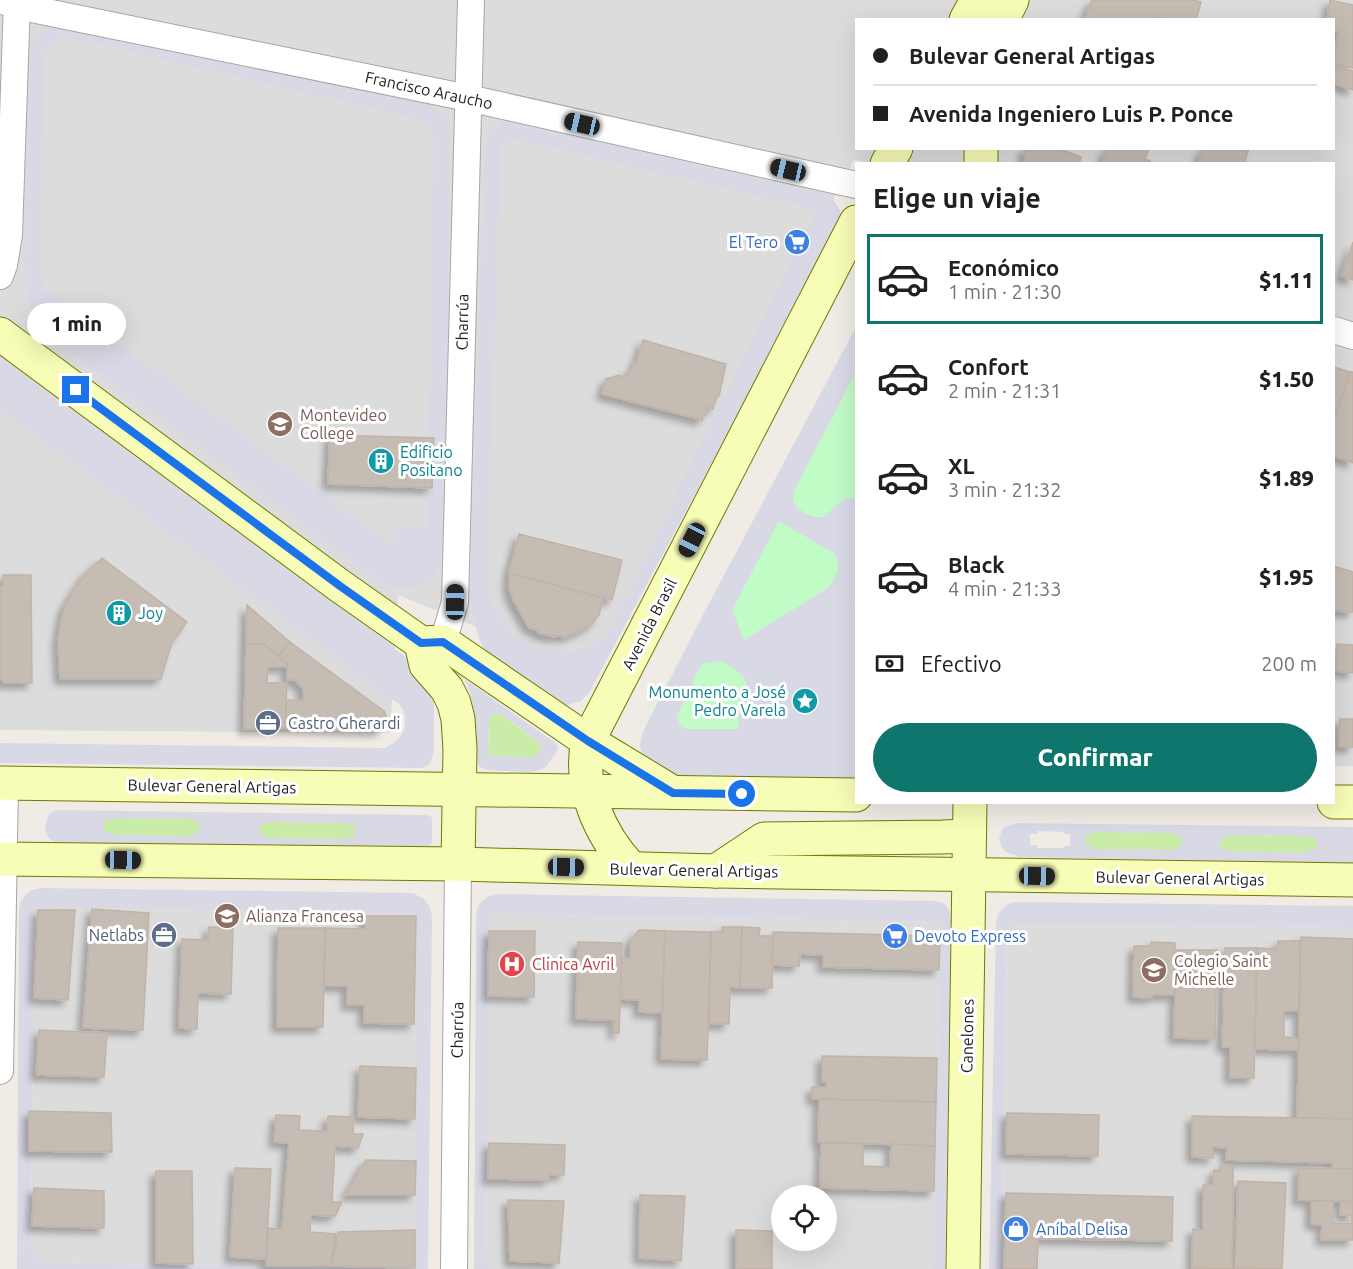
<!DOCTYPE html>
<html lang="es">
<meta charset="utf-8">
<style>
body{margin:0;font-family:Ubuntu,sans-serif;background:#f2f2f2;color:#202124;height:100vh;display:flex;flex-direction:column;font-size:22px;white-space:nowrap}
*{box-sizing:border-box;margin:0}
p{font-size:20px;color:#757577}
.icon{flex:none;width:33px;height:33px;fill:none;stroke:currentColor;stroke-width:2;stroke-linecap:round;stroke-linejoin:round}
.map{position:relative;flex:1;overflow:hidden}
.panel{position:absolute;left:855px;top:162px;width:480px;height:642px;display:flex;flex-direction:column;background:#fff;border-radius:0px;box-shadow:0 6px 24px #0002}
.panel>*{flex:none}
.guide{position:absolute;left:855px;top:18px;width:480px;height:132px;border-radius:0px;box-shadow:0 6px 24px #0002;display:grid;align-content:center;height:132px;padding:0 18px;background:#fff}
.controls{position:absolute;left:771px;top:1185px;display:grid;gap:12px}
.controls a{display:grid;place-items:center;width:66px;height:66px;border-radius:50%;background:#fff;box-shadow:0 6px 24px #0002;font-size:30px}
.end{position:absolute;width:27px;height:27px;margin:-14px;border:8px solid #1a73e8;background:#fff;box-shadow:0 0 0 3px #fff}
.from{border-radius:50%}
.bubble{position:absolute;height:42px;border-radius:21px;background:#fff;box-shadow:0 6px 24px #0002;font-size:20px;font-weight:800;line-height:42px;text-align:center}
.car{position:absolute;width:18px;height:36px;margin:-18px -9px;border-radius:8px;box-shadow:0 0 4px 2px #0007;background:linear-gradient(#222 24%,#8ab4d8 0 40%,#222 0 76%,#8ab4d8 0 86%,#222 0)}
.guide b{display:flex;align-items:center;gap:21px;height:57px;font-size:22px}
.guide b+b{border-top:2px solid #e0e0e0}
.guide i{width:15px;height:15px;background:#202124}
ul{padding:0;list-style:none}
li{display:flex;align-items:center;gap:18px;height:90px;margin:0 12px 9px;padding:0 6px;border:3px solid transparent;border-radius:0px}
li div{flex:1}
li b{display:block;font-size:22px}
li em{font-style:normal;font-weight:800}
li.active{border-color:#0f766e}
li>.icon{width:54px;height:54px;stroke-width:1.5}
h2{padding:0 18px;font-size:27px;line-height:72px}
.pay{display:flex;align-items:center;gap:15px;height:66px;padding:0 18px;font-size:22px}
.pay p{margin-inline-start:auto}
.action{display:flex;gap:12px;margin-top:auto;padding:12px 18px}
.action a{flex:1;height:69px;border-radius:36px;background:#0f766e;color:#fff;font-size:24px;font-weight:800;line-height:69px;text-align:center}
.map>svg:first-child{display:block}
.residential{fill:#dddcdc;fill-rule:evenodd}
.grass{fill:#c9eca9}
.park{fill:#c1fbc6}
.plaza{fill:#d9d9e6;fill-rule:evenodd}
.building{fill:#c5bcb4;stroke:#c2b3a7;stroke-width:1.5;filter:url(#shadow)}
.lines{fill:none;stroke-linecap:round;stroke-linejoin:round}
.street-casing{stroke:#a6a6a6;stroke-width:28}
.secondary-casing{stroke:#6c7b01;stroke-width:35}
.street{stroke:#fff;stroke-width:26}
.secondary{stroke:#f7fcb7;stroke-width:33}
.route{stroke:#1a73e8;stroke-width:8}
.labels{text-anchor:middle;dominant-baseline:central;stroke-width:6;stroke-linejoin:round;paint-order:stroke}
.street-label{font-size:16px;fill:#1f1f1f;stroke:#fff}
.shop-label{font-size:16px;fill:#366cbe;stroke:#fff;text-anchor:start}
.education-label{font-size:16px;fill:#785e54;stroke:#fff;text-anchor:start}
.culture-label{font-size:16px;fill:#0d838f;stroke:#fff;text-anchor:start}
.service-label{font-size:16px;fill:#4e5e75;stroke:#fff;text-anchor:start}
.health-label{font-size:16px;fill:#be3a42;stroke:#fff;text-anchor:start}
</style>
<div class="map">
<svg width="1353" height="1269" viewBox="0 0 1353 1269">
<defs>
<filter id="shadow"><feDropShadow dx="-5.5" dy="5.5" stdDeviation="3" flood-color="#0004"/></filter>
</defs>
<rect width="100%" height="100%" fill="#f0ece5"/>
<g class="residential">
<path d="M0,0h1353v766h-19v-602h-462l-18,-5 -252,490 -57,6 -147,-60 -8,138 -390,-3zM856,20h478v128h-478z"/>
<path d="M34,907l384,7 -3,355 -372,-6 -12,-12z"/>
<path d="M488,914l444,8 8,7 -7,340h-442l-5,-4zM782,1196h44v44h-44z"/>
<path d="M1015,924l338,4v341h-351l5,-337z"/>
</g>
<g class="grass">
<path d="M499,713l42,31c1,7 -3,11 -9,14l-44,-3 1,-36 5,-5z"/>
<path d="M112,818l81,1 6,3v12l-6,2 -82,-1 -7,-3v-12z"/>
<path d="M267,822l82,1 6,2v12l-6,2 -82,-1 -7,-3v-12z"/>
<path d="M1093,832l82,1 6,3v12l-7,2 -81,-1 -7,-3v-12z"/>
<path d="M1228,835l82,1 6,2v12l-7,3 -81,-2 -8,-3 1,-11z"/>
</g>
<path class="park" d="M856,327v452l-214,-25c-3,-15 2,-25 8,-38z"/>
<g class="plaza">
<path d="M51,27l352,68 31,11 8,6 4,5 4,9 -5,410 -3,25 -9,15 -11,9 -13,5 -17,-3 -11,-5 -318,-234 -15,-14 -10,-14 -8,-17 -4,-15 -1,-27 5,-210 2,-8 5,-7zM62,36l360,84 12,15 -7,393 -29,-1 -1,12 -7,5 -343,-254 -2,-6v-7l-6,-5 6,-221z"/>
<path d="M507,121l7,1 311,72 5,2 6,7 4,7 1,7 -1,5 -251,471 -8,8 -20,6 -77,-57 -7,-17 -7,-35 15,-454 3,-9 9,-9zM510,138l307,72 -210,423 -16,12 -17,6 -34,-1 -17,-9 -11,-8 -11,-13 -13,-23 -1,-41 14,-411z"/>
<path d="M856,327v45l-62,119 -1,6 1,6 4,5 8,6 11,3h7l19,-18 13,-1v99l-2,8 2,5v169l-193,-4 -20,-18 -3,-11 2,-12 64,-125zM779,521l56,33 3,7 -1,10 -4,10 -5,7 -84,52 -11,-28 1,-6zM721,661l10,5 14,12 2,10h-7l-2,41h-53l-5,-4 -3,-9 22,-47 4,-5z"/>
<path d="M0,358l403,297 11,10 17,28 3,12v46l-4,12 -5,4 -5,1 -420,-5v-20l385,5 10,-6 6,-6 4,-10v-10l-2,-6 -4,-6 -399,-295z"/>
<path d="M436,657h1l30,24 90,63 1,5 -12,18 -10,4 -8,1 -40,-2 -8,-3 -5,-7 -1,-46 -2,-14 -4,-13 -2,-6zM500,713l41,31 1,3 -5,8 -5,3 -44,-3 1,-36 5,-5z"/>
<path d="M57,810l368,5 5,1 2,2v22l-1,5 -3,1 -372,-3 -7,-5 -3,-5 -1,-7 4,-12zM112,818l81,1v3h6v11h-6v3l-81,-1 -1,-3h-7v-11l8,-1zM268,822l80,1 1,2h6v12h-7v2l-81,-1v-2l-7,-1v-11h7z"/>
<path d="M1016,823l337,4v36l-334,-6 -15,-6 -3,-6 -2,-6 4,-11zM1037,831l27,1v2h6v12h-6l-1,2h-26v-3h-7v-11h7zM1094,832l80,1 1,3h6v11l-6,1 -1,2 -80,-1 -1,-3h-7v-11h7zM1229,835l80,1v2h7v11l-7,1v3l-81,-2v-2l-8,-1 1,-11h7z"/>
<path d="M41,888l372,5 11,6 6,8 2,9 -4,353h-411l2,-358 1,-8 5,-8 7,-5zM34,907l383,7 -2,355 -372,-6 -12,-12z"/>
<path d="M498,894l439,7 8,3 4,6 2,7 -6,352h-12l7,-340 -7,-7 -444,-8 -3,351 5,4h-17l2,-351 1,-9 5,-8 7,-5z"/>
<path d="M1014,902l339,4v22l-338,-4 -8,8 -5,337h-13l7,-347 2,-7 4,-6 6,-5z"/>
</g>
<g class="building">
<path d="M1092,0h102l7,2 -5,18h-31l-8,-3v3h-73z"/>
<path d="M1330,0l23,5v63l-19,-4 4,-32 -4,-2v-10h-7z"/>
<path d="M1334,66l19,5v19l-19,-6z"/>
<path d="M1024,148h34l23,9 -2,7h-56l2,-5z"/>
<path d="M1107,148h42l-4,11 5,2 -1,3h-47z"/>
<path d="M1203,148h46l-5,16h-46z"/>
<path d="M1353,242v38l-12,-4z"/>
<path d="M643,340l83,24 -7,32h-2l-4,13 -5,-2 -2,8 -3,-1 -1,6 -100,-26 4,-15 13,-4 7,3 3,-8 3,1 2,-8 2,1z"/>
<path d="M1334,367l16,5 -16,47z"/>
<path d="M1350,372h3v91l-19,-7v-37z"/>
<path d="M330,435l104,3 -2,50 -104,-4z"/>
<path d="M519,534l103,26 -10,40 -103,-27z"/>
<path d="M102,558l85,64 -15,20 -11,37h-101l-2,-38 3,-20 4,-16 19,-30z"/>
<path d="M1334,566l19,6v40l-19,-1z"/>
<path d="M509,573l94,25 -4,17 -7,9 -8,5 -19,8 -10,-2v2l-17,-4 -1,-3 -8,-2 -16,-28 -4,-12z"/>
<path d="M3,575h28l1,108h-28l-1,-3h-3v-94h3z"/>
<path d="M247,605l43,37 -12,15 -14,-13h-18z"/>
<path d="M290,642l94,69 3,7 -2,6 -3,5 -5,2 -92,-3 1,-28h17v-11l-8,-9h-8v-16l-9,-7z"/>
<path d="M246,644h18l23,20v3h-19l-1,16h20l-2,45 -41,1z"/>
<path d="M1337,644l16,1v28l-17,-2z"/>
<path d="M1340,719h13v28h-14z"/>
<path d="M92,909l57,4 -6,117 -60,-2z"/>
<path d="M38,910h37l-7,90 -34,-2z"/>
<path d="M365,916h51l-2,108 -50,-1v-18h-17v-19h-23l1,-58 40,1z"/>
<path d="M209,927l24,1 -2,66 -33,-1 -1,36 -18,-1 3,-89 26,1z"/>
<path d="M722,927h20l-2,61 -10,-1 -1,37h-20l2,-92h11z"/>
<path d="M742,927l18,1 -1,8h14l-1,52h-32z"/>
<path d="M278,928h47l-2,99h-46z"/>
<path d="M639,930l26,1 -3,82 -23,-1v-12l-19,-1 1,-41h9v-16z"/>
<path d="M489,931h46l-1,66 -46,-1z"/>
<path d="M665,931l46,1 -4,128 -46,-1z"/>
<path d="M773,932l167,4 -1,34 -116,-3v-12l-23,-1 -1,12 -27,-1z"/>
<path d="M1301,937l52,2v180l-56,-1z"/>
<path d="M1278,941h22l-1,70h-15v26l14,1v12l-43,-1 2,-101 20,1z"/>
<path d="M578,942l44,1 -3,90h-5v-13l-38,-1z"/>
<path d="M1151,942l24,1 -1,52h-22v3l-19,-1 1,-51h17z"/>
<path d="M1225,948h32l-3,130h-24v-31h-8z"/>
<path d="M1176,950h41l-2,89 -41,-1z"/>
<path d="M39,1030l68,3 -3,44 -68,-2z"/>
<path d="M822,1056l115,2 -1,44 -124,-3v-12h14v-5h-4z"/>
<path d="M360,1066l56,2 -1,51 -57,-2z"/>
<path d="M819,1099l117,3 -1,44 -117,-4z"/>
<path d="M29,1111l82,2 1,39 -83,-1z"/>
<path d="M1007,1113l92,2 -1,41 -92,-2z"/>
<path d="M276,1115l24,1 -1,14 28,1 1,-15 26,1 -1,17h10l-5,14 -23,-2 -3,56h10l-7,14 -24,-1 -1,17 26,2 -6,32h-64l2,-38 14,1 7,-86 -15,-1z"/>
<path d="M1192,1116l161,3v50h-21v-6l-106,-3 1,-12 -14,-1v11l-21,-1z"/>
<path d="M489,1143l76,2 -1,30h-15v5l-61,-1z"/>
<path d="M821,1143l42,1v22l27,1 1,-23 44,2 -1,45 -114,-3z"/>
<path d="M366,1160l50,1 -1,34h-69z"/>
<path d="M1220,1166l13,1 -1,102 -40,-1 1,-39 10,1v-45h10l1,-15 5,1z"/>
<path d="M235,1168l36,1 -5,90 -36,-2z"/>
<path d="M1299,1168l54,1v33l-55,-2z"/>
<path d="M156,1171h36l1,93 -37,-1z"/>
<path d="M1238,1181l48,2 -4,86 -47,-1z"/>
<path d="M34,1188l70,3v37l-72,-2z"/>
<path d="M1006,1193l167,4 -1,44 -167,-3z"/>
<path d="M640,1195l45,1 -4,65 -42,-3z"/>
<path d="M508,1200l56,1 -5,62 -49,-2z"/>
<path d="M1311,1201h22v22l19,1 -1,-9h-11l1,-14 12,1v38h-32l1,-15 -11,-1z"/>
<path d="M415,1230v38l-83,-2 6,-34z"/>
<path d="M736,1230l36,1v38h-36z"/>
<path d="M1005,1238h33l-1,31h-33z"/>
</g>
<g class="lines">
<g class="street-casing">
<g id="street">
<path d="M0,0l17,6 451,92 388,87"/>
<path d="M0,276l4,-11 5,-30 8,-235"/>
<path d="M1334,330l19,6"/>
<path d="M443,642l12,-40 16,-602"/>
<path d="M0,1071l5,-288"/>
<path d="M454,1269l4,-405"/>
</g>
</g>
<g class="secondary-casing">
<g id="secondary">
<path d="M966,20l11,-20"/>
<path d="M1002,20l10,-20"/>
<path d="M887,164l9,-16"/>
<path d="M981,164v-16"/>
<path d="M0,334l340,252 81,57 22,-1 145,99 84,51"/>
<path d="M421,643l5,22 21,24 7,14 4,16 2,30 -2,115"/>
<path d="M0,783l856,12"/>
<path d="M1334,802h19"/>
<path d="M0,859l458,5 258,7 637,9"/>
<path d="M631,868c-31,-33 -53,-81 -43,-127l268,-519"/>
<path d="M716,871l48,-32 178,-2 27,-1"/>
<path d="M963,1269l7,-467"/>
</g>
</g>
<use href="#street" class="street"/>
<use href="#secondary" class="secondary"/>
</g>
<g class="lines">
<path class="route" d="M76,390l264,196 81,57 22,-1 145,99 85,52 69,1"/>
</g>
<defs>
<g id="supermarket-disc" transform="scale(1.35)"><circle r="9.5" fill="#3f7fe0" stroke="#fff"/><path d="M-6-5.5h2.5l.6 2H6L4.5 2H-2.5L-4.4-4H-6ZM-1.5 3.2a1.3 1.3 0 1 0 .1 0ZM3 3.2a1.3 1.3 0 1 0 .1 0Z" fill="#fff"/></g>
<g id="school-disc" transform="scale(1.35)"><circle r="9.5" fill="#8d6e63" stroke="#fff"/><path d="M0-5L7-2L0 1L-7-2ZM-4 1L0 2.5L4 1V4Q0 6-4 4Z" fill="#fff"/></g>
<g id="building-disc" transform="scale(1.35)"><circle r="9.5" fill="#0f9aa8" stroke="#fff"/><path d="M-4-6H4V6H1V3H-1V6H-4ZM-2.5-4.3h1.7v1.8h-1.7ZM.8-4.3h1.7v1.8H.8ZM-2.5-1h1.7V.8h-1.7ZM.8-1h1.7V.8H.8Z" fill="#fff"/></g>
<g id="sight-disc" transform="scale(1.35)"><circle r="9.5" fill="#0f9aa8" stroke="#fff"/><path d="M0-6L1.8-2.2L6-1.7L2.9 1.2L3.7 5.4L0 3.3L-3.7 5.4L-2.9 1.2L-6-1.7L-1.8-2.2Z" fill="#fff"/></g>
<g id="office-disc" transform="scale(1.35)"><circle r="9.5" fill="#5c6f8a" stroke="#fff"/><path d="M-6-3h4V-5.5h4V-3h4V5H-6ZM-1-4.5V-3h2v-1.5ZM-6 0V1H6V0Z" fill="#fff"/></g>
<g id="hospital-disc" transform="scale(1.35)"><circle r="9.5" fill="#e0444e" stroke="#fff"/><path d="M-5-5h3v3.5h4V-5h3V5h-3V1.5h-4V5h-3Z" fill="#fff"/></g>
<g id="shop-disc" transform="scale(1.35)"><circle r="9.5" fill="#3f7fe0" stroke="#fff"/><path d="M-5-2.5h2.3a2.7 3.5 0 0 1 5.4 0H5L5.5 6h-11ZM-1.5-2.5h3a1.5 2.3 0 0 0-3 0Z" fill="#fff"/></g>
</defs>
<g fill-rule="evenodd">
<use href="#supermarket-disc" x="797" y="242"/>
<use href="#school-disc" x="280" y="424"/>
<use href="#building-disc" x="381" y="461"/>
<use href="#building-disc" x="119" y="613"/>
<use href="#sight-disc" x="805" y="701"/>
<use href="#office-disc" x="268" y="723"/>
<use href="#school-disc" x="227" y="916"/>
<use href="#office-disc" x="164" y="935"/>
<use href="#supermarket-disc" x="895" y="936"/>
<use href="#hospital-disc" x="512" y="964"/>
<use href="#school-disc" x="1154" y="970"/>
<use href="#shop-disc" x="1016" y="1229"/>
</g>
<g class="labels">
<g class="street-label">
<text transform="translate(429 90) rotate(12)">Francisco Araucho</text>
<text transform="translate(462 322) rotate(-89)">Charrúa</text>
<text transform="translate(649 624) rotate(-63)">Avenida Brasil</text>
<text transform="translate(212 786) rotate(1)">Bulevar General Artigas</text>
<text transform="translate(694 870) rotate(1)">Bulevar General Artigas</text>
<text transform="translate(1180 878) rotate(1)">Bulevar General Artigas</text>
<text transform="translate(457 1030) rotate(-89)">Charrúa</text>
<text transform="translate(967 1036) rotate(-89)">Canelones</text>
</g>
<g class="shop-label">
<text x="778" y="242" text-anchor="end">El Tero</text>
<text x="914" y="936">Devoto Express</text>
<text x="1036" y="1229">Aníbal Delisa</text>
</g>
<g class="education-label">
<text x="300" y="415">Montevideo<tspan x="300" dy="18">College</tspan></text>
<text x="246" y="916">Alianza Francesa</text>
<text x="1174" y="961">Colegio Saint<tspan x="1174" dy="18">Michelle</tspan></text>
</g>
<g class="culture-label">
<text x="400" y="452">Edificio<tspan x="400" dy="18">Positano</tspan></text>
<text x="138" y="613">Joy</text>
<text x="786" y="692" text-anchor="end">Monumento a José<tspan x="786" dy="18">Pedro Varela</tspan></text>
</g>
<g class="service-label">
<text x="288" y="723">Castro Gherardi</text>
<text x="144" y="935" text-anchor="end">Netlabs</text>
</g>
<g class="health-label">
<text x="532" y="964">Clinica Avril</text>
</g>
</g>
</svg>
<div class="controls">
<a><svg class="icon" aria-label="locate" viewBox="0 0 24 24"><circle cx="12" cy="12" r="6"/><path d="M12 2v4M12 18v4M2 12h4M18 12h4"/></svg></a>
</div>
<i class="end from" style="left:742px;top:794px"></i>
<i class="end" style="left:76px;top:390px"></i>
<div class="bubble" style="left:27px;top:303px;width:99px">1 min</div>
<i class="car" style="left:582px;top:124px;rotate:283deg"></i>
<i class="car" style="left:788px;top:170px;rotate:283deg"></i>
<i class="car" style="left:692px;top:540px;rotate:207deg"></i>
<i class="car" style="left:455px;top:602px;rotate:1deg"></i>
<i class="car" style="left:123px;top:860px;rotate:91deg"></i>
<i class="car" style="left:566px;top:867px;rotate:91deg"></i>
<i class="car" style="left:1037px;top:876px;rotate:91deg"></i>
<div class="guide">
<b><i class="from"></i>Bulevar General Artigas</b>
<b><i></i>Avenida Ingeniero Luis P. Ponce</b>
</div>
<section class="panel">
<h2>Elige un viaje</h2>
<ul>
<li class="active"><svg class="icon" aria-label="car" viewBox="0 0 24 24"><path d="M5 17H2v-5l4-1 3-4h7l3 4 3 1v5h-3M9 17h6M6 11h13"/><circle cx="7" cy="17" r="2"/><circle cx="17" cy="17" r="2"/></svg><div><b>Económico</b><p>1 min · 21:30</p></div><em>$1.11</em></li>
<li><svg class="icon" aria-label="car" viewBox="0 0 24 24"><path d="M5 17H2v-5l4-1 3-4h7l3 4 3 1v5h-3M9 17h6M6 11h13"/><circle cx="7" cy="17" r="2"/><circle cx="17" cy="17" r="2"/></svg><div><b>Confort</b><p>2 min · 21:31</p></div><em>$1.50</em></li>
<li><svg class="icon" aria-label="car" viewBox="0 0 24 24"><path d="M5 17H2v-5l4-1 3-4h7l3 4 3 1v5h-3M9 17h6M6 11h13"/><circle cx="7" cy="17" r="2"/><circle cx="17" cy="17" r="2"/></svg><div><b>XL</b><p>3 min · 21:32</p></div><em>$1.89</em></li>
<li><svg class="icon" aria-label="car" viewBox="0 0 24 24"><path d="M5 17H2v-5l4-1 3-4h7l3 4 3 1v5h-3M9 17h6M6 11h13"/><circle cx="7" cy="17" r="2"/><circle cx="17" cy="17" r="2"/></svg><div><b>Black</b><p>4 min · 21:33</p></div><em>$1.95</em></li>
</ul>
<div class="pay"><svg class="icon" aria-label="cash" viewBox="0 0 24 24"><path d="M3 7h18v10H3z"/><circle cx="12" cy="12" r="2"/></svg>Efectivo<p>200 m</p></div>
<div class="action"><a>Confirmar</a></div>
</section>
</div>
